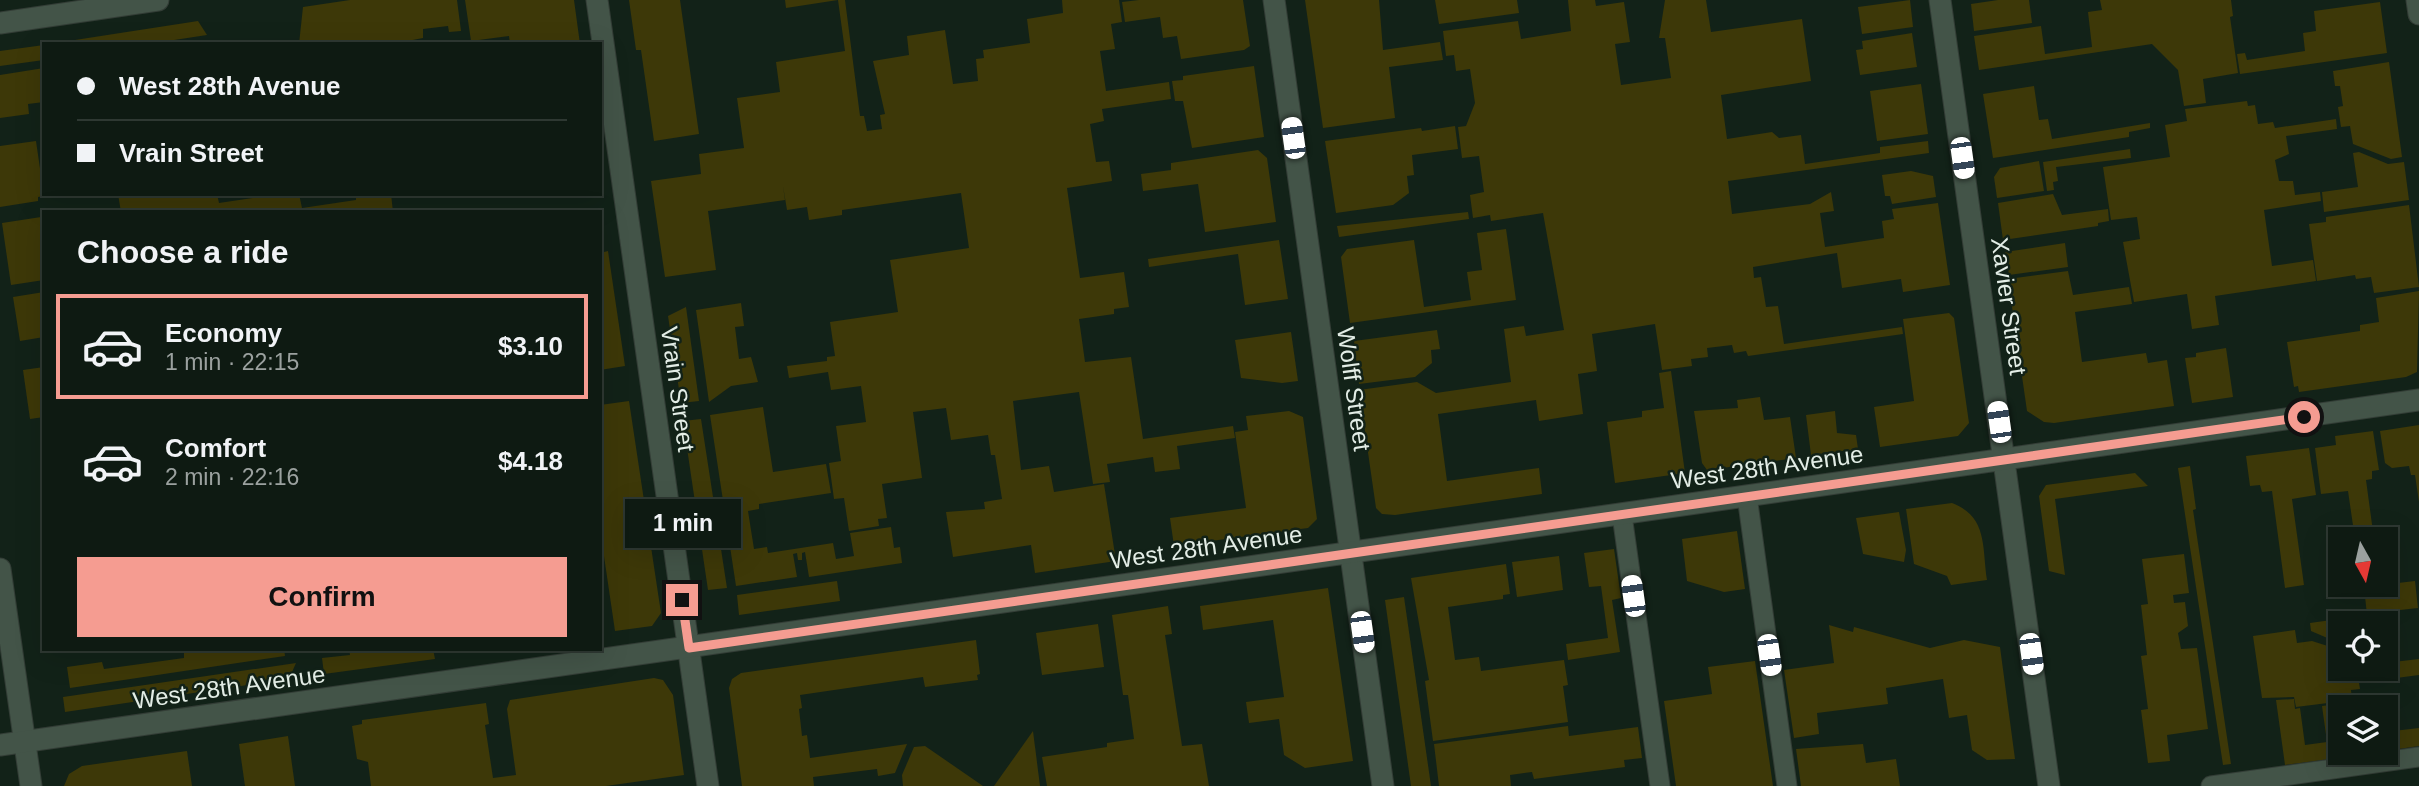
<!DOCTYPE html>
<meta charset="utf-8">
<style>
body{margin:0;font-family:Arial,sans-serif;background:#17231b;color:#f1f3f6;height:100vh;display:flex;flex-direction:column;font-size:26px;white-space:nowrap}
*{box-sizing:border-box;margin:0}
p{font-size:23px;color:#9ba19f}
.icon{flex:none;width:38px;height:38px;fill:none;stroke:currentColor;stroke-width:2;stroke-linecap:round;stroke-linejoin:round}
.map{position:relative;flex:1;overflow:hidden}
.drawer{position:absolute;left:42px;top:210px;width:560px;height:441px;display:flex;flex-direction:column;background:#0e1a12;border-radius:0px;box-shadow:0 7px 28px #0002,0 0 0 2px #2e3832}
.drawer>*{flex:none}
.guide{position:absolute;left:42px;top:42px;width:560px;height:154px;border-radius:0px;box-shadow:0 7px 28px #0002,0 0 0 2px #2e3832;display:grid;align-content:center;height:154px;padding:0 35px;background:#0e1a12}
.needle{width:46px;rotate:172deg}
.tools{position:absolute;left:2328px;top:527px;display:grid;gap:14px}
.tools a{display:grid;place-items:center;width:70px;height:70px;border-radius:0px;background:#0e1a12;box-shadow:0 7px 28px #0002,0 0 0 2px #2e3832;font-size:35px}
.end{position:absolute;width:32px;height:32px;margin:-16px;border:9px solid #f59c91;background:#111;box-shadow:0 0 0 4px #111}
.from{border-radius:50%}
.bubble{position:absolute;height:49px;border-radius:0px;background:#0e1a12;box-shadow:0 7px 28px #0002,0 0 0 2px #2e3832;font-size:23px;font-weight:800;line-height:49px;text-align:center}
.car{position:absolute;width:21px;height:42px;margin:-21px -10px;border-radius:9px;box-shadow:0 0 5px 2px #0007;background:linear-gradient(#fff 24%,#345 0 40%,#fff 0 76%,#345 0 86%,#fff 0)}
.guide b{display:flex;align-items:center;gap:24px;height:66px;font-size:26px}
.guide b+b{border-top:2px solid #2e3832}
.guide i{width:18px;height:18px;background:#f1f3f6}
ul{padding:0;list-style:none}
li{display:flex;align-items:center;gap:21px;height:105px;margin:0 14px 10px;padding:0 21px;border:4px solid transparent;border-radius:0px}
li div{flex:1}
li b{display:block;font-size:26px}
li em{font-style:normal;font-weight:800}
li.active{border-color:#f59c91}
li>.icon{width:63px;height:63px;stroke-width:1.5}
h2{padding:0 35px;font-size:32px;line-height:84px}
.cta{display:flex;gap:14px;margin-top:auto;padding:14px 35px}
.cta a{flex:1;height:80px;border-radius:0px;background:#f59c91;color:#111;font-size:28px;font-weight:800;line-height:80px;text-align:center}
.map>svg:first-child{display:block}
.green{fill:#3d3808}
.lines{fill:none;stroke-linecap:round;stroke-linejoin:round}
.lane-casing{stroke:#333d36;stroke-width:21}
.street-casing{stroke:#333d36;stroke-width:23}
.lane{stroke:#435448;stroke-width:19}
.street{stroke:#435448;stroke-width:21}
.route{stroke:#f59c91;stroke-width:9}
.labels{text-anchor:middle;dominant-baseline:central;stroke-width:5;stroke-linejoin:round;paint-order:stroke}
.street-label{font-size:24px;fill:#e3ede6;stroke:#122218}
</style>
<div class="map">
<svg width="2419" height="786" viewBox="0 0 2419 786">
<rect width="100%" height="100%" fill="#122218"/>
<g class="green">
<path d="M350,0h107l4,31 -12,1 -1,-6 -25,3v9l-31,6h-93l4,-37z"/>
<path d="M465,0h109l6,44h-70l-1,-8 -38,5z"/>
<path d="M629,0h51l19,134 -45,7 -13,-91h-5z"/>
<path d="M785,0h60l15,116h4l3,15 15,-2 -2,-14 5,-1 -12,-53 36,-6 -2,-19 38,-6 8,54 25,-3 -2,-22 8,-1 -1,-8 47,-7 -3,-24 36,-6 -1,-13h57l3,22 -11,2 4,25 -15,2 6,40 63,-9 2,17 -69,10 2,12 -14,3 6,38 13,-1 3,20 -45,7 13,90 44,-6 5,35 -15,2v5l-35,5 6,43 46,-5 12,82 90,-13 2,12 -58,8 3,23 -25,3 -2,-15 -46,7 3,18 -17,2 -14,-92 -66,9 8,69 28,-4 5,26 50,-8 12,77 -81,12 -4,-28 -78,12 -7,-45 39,-3 -1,-7 18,-3 -7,-44h-4l-3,-20 -37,5 -5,-32 -33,4 9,66 -40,6 5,34 -9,1 1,7 -30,5 -5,-33 -10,1 -5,-36 12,-2 -5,-35 30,-4 -5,-36 -30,4 -3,-18 -39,6 -2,-12 40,-5v-4l8,-1 -5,-34 68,-10 -8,-52 79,-12 -8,-55 -119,17v5l-33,5 -2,-13 -20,3 -4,-24 2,14 -77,11 8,59 -51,7 -14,-96 50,-7 -2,-20 45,-6 -7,-50 43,-6 -4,-30 69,-11 -7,-51 -52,8z"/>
<path d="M1139,0h104l7,46 -6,4 -63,9 -4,-23 -14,2 -3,-21 -35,5 -3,-20z"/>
<path d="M1305,0h74l4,50 57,-8 3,18 -54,7 6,51 -72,10z"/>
<path d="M1435,0h82l2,13 -80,11z"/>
<path d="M1568,0h27l1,6 28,-4 6,40 -15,2 6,41 50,-7 -6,-40h-6l6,-38h41l5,32 91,-13 9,62 -90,14 6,44 45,-7 7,6 22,-3 4,29 75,-11v-6l48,-6 1,12 -201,28 4,33 78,-10 21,-12 3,19 -14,2 5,34 59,-9 -2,-17 12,-2 -2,-10 46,-6 12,82 -47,7 -2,-13 -59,9 -5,-35 -84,14 1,11 7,-1 5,30 12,-1 6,38 118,-17 1,7 -155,22 -2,-5 -12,2 -2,-8 -25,3 1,9 -17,2 1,7 -30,4 -7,-46 -63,10 5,37 -19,3 5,40 -44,7 -3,-21 -98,14 9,67 92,-13 3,26 -147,21 -13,-1 -6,-6 -17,-118 58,-8 19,11 75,-11 -7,-53 20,-3 2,10 38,-6 -21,-117 -52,8 -1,-6 -17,3 -3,-23 14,-3 -5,-36 -17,2 -4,-31 8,-1 9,-23 -5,-34 -14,2 -2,-16 -8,1 -3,-25 75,-10 3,18 50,-8z"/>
<path d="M1910,0l3,27 -51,7 -4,-27z"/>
<path d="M1998,0h31l3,23 -58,8 -3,-27z"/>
<path d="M2100,0h131l2,16 -3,1 8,56 -35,6 3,24 -22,3 -6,-36 -26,-26 -173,26 -5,-34 67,-10 4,28 47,-7 -4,-35 14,-2z"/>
<path d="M2380,2l7,51 -147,21 -3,-20 8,-1 2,7 58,-9 -2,-18 13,-2 -2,-20z"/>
<path d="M198,21l9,14 -59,9h-99z"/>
<path d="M1912,33l5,34 -57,8 -4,-25 7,-1 -1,-8z"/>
<path d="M44,45v15l-44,6v-15z"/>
<path d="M2389,62l13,95 -11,2 -38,-15 -3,-18 -9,1 -3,-20 5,-1 -3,-20h-5l-2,-15z"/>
<path d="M1254,66l10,71 -72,11 -9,-47h-8l-3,-20 11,-1v-4z"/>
<path d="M44,68v34l-16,2 1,10 -29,4v-43z"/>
<path d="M1921,84l7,50 -51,7 -7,-50z"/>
<path d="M2034,86l5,34 9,-1 4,20 98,-16v5l-21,4v5l-136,21 -10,-64z"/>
<path d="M2247,101l1,5 7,-1 3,19 15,-2 2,6 61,-9 1,10 -51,7 3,18 -14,6 4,21h14l2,14 25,-3 1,9 -57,9 8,56 41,-6 3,21 -101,15 4,29 -27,4 -5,-35 -53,8 -11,-60 17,-3 -3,-22 -26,3 -8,-53 67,-10 -5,-32 22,-4 -2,-12z"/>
<path d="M1455,126l3,23 -46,6 2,20 -7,1 2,17 -16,12 -57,8 -11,-72 96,-13 1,3z"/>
<path d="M36,141l8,55 -6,1v4l-38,6v-61z"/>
<path d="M2130,149l1,9 -75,9 2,14 -5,1 1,8 -7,1 -4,-29z"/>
<path d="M1258,150l9,8 9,64 -71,10 -7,-48 -55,7 -2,-17 30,-4v-7z"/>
<path d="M2359,152l29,12 16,-2 5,38 -85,12 -2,-20 36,-5 -5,-34z"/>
<path d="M2039,161l5,30 -47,7 -3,-21 6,-9z"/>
<path d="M1911,171l22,5 3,21 -44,7 -2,-8h-5l-3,-21z"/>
<path d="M118,194h99l2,9 40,-6v-3h40l3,14 54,-8v-4l35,-2 2,18h-272z"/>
<path d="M2053,194l9,21 46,-6 1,12 -11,2v3l-95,14 -5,-37z"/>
<path d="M2409,205l10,82 -45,6 -3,-16 -15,2 -1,-4 -38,6 -8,-57 17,-2v-5z"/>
<path d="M1468,212l1,7 -130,18 -2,-11z"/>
<path d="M41,217l3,63 -33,5 -9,-62z"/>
<path d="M1506,229l10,71 -166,23 -9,-66 6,-8 67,-9 10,67 47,-7 -4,-28 15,-2 -5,-37z"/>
<path d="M1279,240l9,59 -43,6 -7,-51 -89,13 -1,-8z"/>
<path d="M2065,243l3,24 -59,8 -4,-23z"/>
<path d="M608,251l17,115 -25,4v-117z"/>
<path d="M2068,271l5,24 56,-8 3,17 -57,8 7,50 64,-9 2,10 19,-3 7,46 -120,17 -10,-1 -17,-11 -19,-132z"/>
<path d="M2419,291l-2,81 -11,5 -107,15 -1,-6 -4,1 -7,-45 73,-11v-6l19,-3 -3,-24z"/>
<path d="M44,292v45l-24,4 -7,-44z"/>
<path d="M741,303l3,23 -9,1 4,32 12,-2 7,25 -27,4 -22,16 -13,-92z"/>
<path d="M686,307l13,94 -18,2 -13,-87z"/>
<path d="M1949,313l5,5 15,105 -11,13 -78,11 -6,-40 40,-6 -11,-82z"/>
<path d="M1437,330l3,19 -9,1 1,13 -17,14 -56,7 -5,-43z"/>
<path d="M1291,332l7,49 -16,2 -41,-5 -6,-38z"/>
<path d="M2226,348l7,49 -41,6 -7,-45 11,-1v-4z"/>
<path d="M44,367v50l-14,2 -7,-49z"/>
<path d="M1671,371l14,102 -70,10 -8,-61 35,-5v-6l22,-3 -5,-35z"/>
<path d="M1760,397l4,23 26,-3 6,41 -89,12 -5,-7 -8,-52 44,-3 -1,-8z"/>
<path d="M629,401l32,212 -9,13 -37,5 -15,-102v-124z"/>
<path d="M763,407l10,65 53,-8 5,29 -72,11v5l-11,2 6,38 13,-2 1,6 65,-10 3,16 18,-3 -4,-23 41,-6 3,21 6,-1 2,16 -93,14 -4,-25 -3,1v7h-4l-1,-7 -4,1 4,23 -61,9 -26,-171z"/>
<path d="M1289,411l14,6 14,102 -9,9 -134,18 -4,-28 76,-10 -11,-76 13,-2 -2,-14z"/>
<path d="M1835,411l2,22 19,2 2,14 -47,6 -5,-40z"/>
<path d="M701,419l26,169 -19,2 -25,-169z"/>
<path d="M2419,425v77l-4,-27h-4l-2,-9 -17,2 -7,-5 -5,-32z"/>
<path d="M2373,431l6,39 -7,1v8l-6,1 8,59h-19l-7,-48 -27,3 -6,-46 21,-3 -1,-9z"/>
<path d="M2309,448l7,47 -24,4 12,86 -19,3 -13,-97 -10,1 -2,-7 -10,1 -4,-30z"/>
<path d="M2190,466l6,43 -3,1 38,254 -8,1 -45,-297z"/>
<path d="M2135,473l13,13 -93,13 10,76 -16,-4 -10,-75 7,-11z"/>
<path d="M1952,503c36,14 30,44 35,77l-36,5 -4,-9 -33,-12 -8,-55z"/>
<path d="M1899,512l7,38 -2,12 -41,-8 -7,-36z"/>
<path d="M1737,531l8,58 -21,3 -37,-11 -5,-42z"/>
<path d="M1614,549l7,49 -9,2 8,52 -52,8 -2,-16 42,-6 -7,-52 -12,1 -5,-34z"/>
<path d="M2184,554l5,39 -16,2 1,8 11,-1 3,24 -10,7 3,16 16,-1 11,81 -41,6 3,26 -22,2 -7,-53 7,-1 -7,-53 6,-1 -6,-50 7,-1 -6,-45z"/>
<path d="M1559,556l4,34 -46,7 -5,-35z"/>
<path d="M1506,564l4,30 -7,1v4l-55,8 7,53 24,-3 2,14 83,-11 4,25 -5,1 5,36 -135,19 -8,-60 4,-1 -18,-102z"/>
<path d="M837,581l3,20 -101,14 -2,-20z"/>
<path d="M2415,581l3,27 -45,5 1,10h-34v16l-8,1 -21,-9 -1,-8 57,-8 -3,-28z"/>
<path d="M1328,588l25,173 -48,7 -21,-13 -5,-36 -30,4 -3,-21 38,-5 -11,-77 -70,10 -3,-24z"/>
<path d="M1404,597l27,189h-20l-26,-186z"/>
<path d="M1168,606l4,28 -7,1 17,111 20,-2 7,42h-162l-5,-29 65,-10v-4l27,-4 -6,-44h-5l-11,-80z"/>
<path d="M1098,624l6,43 -62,8 -6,-42z"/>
<path d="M1829,625l24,7 1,-5 76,21 34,-8 36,7 15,112 -28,1 -15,-10 -5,-35 -18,3 -6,-39 -57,9 2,16 -71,9 2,21 -25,4 -10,-68 50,-7z"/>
<path d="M2295,630l2,13 15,-2 22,7 1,12h5v8h45v-5l34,-4v16l-60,8 1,6 -9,1 1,10 -56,7 -2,-10 -32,1 -9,-62z"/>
<path d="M976,640l4,34 -3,1 1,5 -53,7 -2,-10 -123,18 2,13 -3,1 3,27 5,-1 3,23 97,-14 -12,29 -17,3 -1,-7 -64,8 1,9h-72l-13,-98 3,-9 9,-6z"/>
<path d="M212,649h72l1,7 -215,32 -3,-21 35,-5 2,7 80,-11v-5z"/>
<path d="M349,649h84l2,10 -111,15 -2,-16 28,-3z"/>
<path d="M1755,661l18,125h-97l-12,-85 48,-7 -4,-27z"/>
<path d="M296,663l-7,16 -224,33 -2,-15z"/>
<path d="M654,678l9,2 10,15 11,80 -78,11h-235l-3,-24 -11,-3 -5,-33 10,-2v-4l124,-17 3,21 -4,1 8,53 23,-3 -9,-66 3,-9z"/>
<path d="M2294,699l1,10 5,-1 5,37 22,-3 -5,-36 31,-4 1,5h-14v45l35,1 -90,12 -9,-65z"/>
<path d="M1568,726l1,10 69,-9 4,31 -18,2 1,7 -91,12 -2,-7 -22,3 1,11h-72l-5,-42z"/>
<path d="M2419,728v18l-34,5v-19z"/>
<path d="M1033,731l7,55h-46z"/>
<path d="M288,736l7,50h-50l-6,-42z"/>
<path d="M1863,744l3,19 30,-4 4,27h-99l-5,-37z"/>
<path d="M925,746l58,40h-80l-1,-11 12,-28z"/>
<path d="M187,751l5,35h-128l5,-12 13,-8z"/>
</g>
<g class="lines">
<g class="lane-casing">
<g id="lane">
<path d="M1747,496l40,290"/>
<path d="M1622,515l38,271"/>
<path d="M2211,786l208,-29"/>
</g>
</g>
<g class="street-casing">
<g id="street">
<path d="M597,0l111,786"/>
<path d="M1274,0l109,786"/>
<path d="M1940,0l109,786"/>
<path d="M2417,0l2,14"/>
<path d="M0,23l158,-23"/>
<path d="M0,569l31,217"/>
<path d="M0,745l2419,-345"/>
</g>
</g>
<use href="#lane" class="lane"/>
<use href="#street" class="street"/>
</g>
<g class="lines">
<path class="route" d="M682,600l7,48 1615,-231"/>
</g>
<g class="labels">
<g class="street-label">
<text transform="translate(2009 306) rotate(82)">Xavier Street</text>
<text transform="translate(678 389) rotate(82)">Vrain Street</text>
<text transform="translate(1354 389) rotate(82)">Wolff Street</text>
<text transform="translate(1767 467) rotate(-8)">West 28th Avenue</text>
<text transform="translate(1206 547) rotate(-8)">West 28th Avenue</text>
<text transform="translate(229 687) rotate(-8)">West 28th Avenue</text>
</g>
</g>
</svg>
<div class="tools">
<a><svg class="needle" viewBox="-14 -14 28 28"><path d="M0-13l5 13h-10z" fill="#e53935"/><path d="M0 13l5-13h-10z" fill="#9ba19f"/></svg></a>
<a><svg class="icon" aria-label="locate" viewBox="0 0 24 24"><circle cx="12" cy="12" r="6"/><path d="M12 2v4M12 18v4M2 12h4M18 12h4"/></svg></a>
<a><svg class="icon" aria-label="layers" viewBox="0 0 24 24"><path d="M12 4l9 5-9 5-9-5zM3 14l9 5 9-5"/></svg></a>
</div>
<i class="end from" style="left:2304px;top:417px"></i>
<i class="end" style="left:682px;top:600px"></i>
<div class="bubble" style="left:625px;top:499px;width:116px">1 min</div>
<i class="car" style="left:1293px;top:138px;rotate:352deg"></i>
<i class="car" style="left:1962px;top:158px;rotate:172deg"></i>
<i class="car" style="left:1999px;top:422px;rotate:352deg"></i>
<i class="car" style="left:1633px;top:596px;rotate:352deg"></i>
<i class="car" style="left:1362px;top:632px;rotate:172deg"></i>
<i class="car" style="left:2031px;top:654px;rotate:172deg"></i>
<i class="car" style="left:1769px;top:655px;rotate:172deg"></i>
<div class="guide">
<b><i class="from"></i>West 28th Avenue</b>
<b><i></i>Vrain Street</b>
</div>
<section class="drawer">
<h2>Choose a ride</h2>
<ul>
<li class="active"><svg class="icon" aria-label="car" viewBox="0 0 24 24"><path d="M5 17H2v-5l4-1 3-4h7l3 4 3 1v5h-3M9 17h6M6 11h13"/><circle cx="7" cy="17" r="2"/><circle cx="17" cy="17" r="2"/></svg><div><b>Economy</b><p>1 min · 22:15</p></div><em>$3.10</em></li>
<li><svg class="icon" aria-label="car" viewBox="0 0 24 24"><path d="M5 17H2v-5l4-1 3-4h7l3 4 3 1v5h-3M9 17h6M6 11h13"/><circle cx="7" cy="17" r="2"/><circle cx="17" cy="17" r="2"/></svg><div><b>Comfort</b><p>2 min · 22:16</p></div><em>$4.18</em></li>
</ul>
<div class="cta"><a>Confirm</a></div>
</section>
</div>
